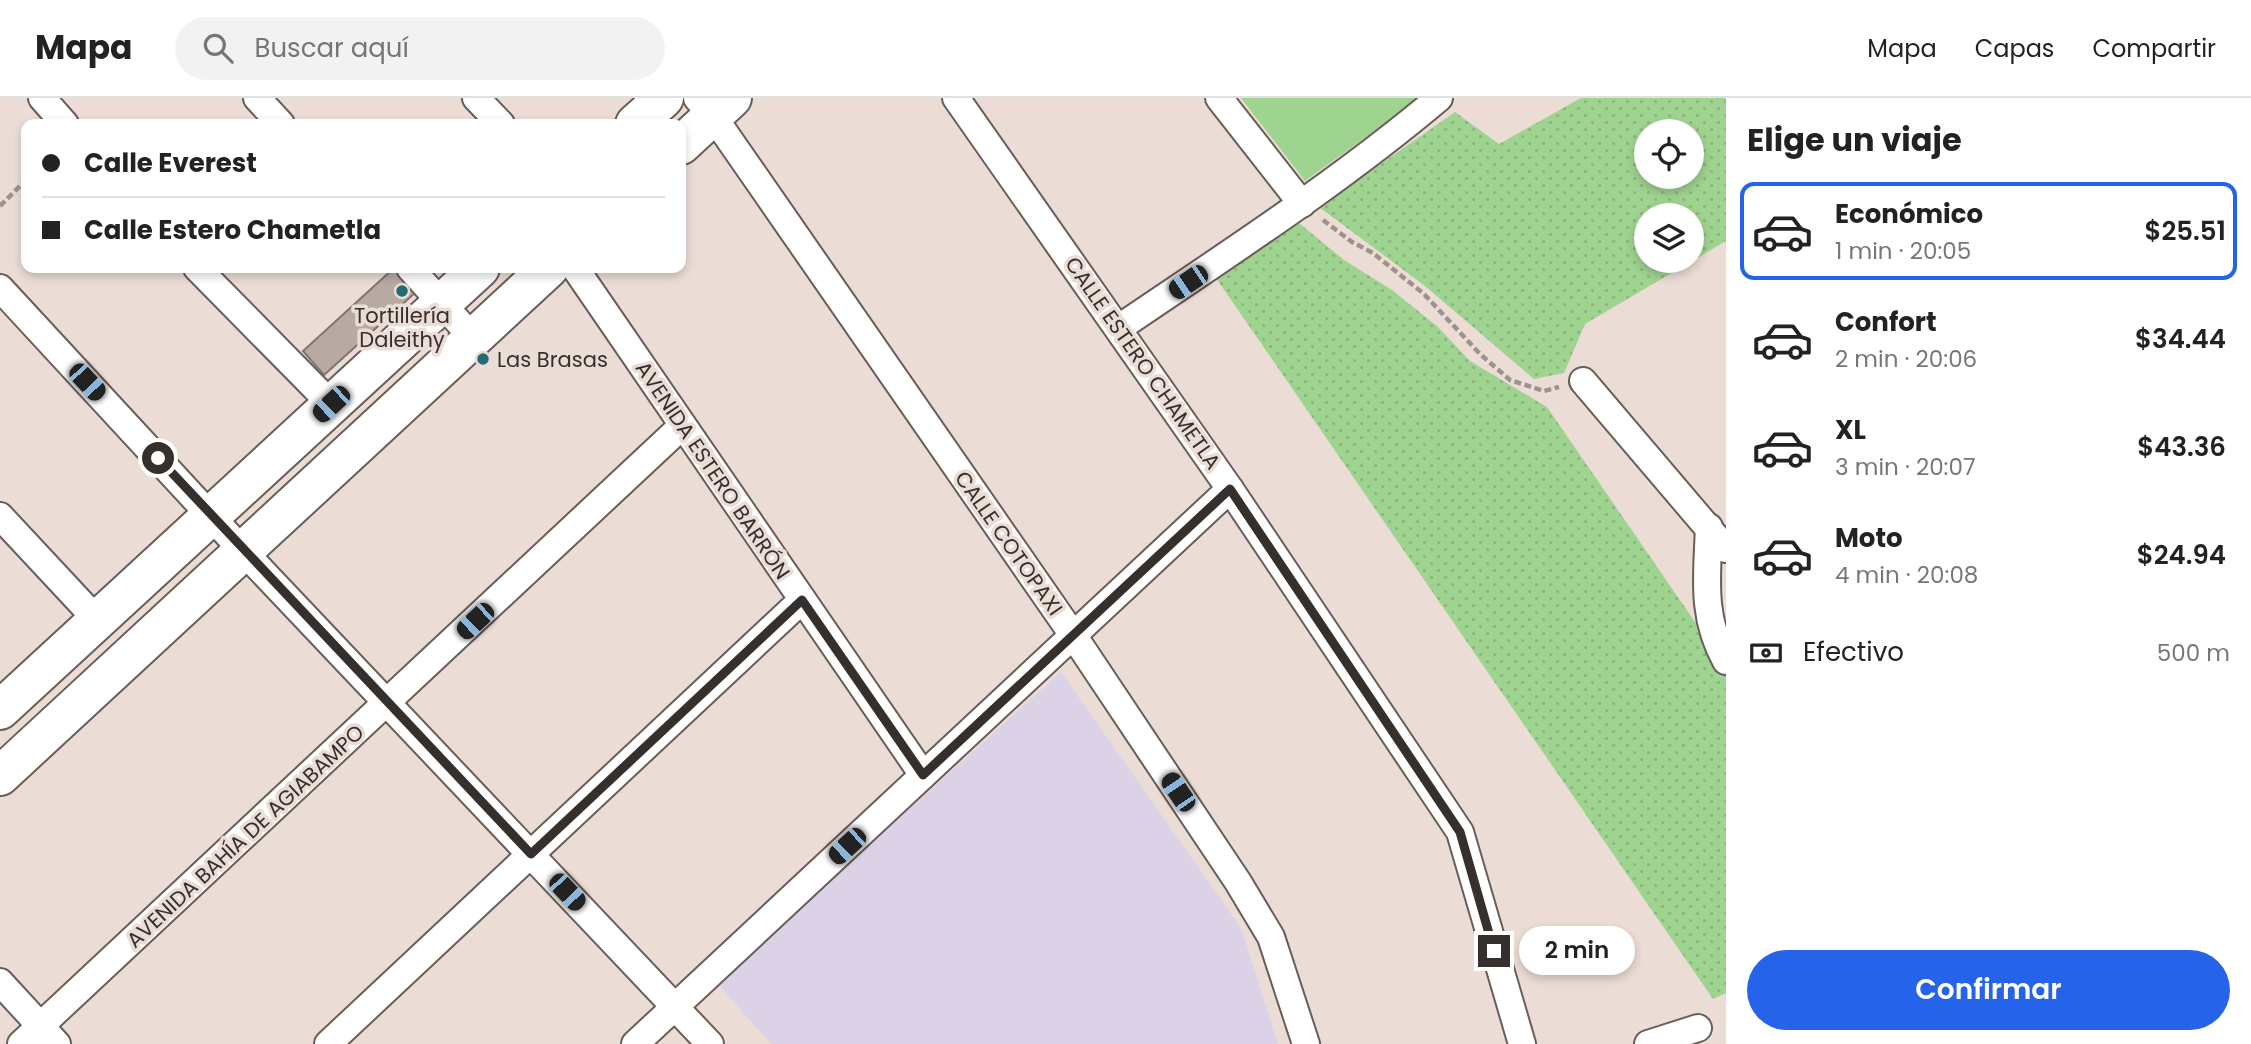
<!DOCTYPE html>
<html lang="es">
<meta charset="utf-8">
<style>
body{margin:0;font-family:Poppins,sans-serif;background:#f2f2f2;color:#222;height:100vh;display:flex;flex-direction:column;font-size:26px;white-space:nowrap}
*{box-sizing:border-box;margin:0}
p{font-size:23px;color:#767676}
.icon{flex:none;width:38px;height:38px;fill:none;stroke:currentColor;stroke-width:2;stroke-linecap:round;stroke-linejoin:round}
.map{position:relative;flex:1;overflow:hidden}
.panel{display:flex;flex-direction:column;background:#fff;width:525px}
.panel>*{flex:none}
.top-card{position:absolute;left:21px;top:21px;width:665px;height:154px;border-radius:14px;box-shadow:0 4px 10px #0003;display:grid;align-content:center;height:154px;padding:0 21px;background:#fff}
.controls{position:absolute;left:1634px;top:21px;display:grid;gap:14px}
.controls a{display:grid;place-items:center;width:70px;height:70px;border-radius:50%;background:#fff;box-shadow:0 4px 10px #0003;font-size:35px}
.end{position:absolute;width:32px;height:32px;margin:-16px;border:9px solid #35302d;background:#fff;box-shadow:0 0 0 4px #fff}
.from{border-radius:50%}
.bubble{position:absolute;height:49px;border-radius:24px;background:#fff;box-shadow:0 4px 10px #0003;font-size:23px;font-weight:600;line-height:49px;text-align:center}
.car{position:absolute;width:21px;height:42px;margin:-21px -10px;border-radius:9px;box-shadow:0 0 5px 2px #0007;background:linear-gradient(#222 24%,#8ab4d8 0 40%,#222 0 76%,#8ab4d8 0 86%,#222 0)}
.top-card b{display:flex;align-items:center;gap:24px;height:66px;font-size:26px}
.top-card b+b{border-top:2px solid #e0e0e0}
.top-card i{width:18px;height:18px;background:#222}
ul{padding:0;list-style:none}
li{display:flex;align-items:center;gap:21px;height:98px;margin:0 14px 10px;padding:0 7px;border:4px solid transparent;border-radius:14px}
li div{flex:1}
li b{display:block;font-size:26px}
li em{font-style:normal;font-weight:600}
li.active{border-color:#2563eb}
li>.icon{width:63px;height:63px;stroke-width:1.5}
h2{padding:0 21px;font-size:32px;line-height:84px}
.pay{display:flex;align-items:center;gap:18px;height:77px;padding:0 21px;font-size:26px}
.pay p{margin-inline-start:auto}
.cta{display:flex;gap:14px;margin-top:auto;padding:14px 21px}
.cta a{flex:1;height:80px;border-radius:42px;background:#2563eb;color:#fff;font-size:28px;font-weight:600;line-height:80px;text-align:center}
header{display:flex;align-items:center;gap:42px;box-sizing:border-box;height:98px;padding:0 35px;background:#fff;border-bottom:2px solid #e0e0e0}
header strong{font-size:33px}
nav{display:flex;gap:38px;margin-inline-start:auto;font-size:24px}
.search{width:490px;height:63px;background:#f2f2f2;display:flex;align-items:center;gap:18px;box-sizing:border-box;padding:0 24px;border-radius:38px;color:#767676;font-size:26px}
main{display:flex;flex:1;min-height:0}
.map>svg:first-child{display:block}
.education{fill:#dbd2e7}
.grass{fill:url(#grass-dots);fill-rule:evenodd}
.park{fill:#9fd390}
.building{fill:#b8aaa3;stroke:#82756f;stroke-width:2}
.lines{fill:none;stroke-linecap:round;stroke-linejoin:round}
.street-casing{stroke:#695d57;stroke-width:30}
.secondary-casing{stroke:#695d57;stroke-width:42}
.path{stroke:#9d938d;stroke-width:4.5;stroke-dasharray:7 3.5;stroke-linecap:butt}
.street{stroke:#fff;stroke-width:26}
.secondary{stroke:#fff;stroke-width:38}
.route{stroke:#35302d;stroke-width:9}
.poi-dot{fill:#226d74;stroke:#ebddd5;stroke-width:2.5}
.labels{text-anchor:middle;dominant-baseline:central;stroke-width:7;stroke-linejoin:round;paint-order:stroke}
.poi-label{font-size:21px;fill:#35302d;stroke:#ebddd5}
.street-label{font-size:21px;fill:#35302d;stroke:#ebddd5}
</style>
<header>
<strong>Mapa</strong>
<div class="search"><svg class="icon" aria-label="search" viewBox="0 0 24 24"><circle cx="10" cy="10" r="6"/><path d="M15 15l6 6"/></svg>Buscar aquí</div>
<nav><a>Mapa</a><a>Capas</a><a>Compartir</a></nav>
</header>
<main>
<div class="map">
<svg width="1726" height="946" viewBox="0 0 1726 946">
<defs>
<pattern id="grass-dots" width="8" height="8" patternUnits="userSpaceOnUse" patternTransform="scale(1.75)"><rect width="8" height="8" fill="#9fd390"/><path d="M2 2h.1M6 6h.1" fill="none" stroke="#8ab57c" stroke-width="1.8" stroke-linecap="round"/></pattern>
</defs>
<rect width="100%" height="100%" fill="#ebddd5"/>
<path class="education" d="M1061,574l180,256 37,116h-507l-54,-61z"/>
<g class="grass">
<path d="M1581,0h145v143l-141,83 -21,49 -30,6 -109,-93 -106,-79 136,-95 44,32zM1647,33h45v46h-45zM1647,117h45v46h-45z"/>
<path d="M1299,125l45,37 48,30 46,37 32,34 77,46 179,260v326l-13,6 -497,-721z"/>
</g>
<path class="park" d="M1241,0h179l-115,83z"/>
<path class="building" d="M394,170l22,24 -92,83 -21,-24z"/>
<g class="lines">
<g class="street-casing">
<g id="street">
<path d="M42,0l23,26"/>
<path d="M257,0l24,26"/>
<path d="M476,0l25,26"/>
<path d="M697,0l16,18 360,519 165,247 33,55 35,107"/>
<path d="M956,0l274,391 230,343 62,212"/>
<path d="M1219,0l83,106"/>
<path d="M197,170l134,136"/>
<path d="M410,170l63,70"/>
<path d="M575,170l348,507"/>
<path d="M0,190l243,263 467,493"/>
<path d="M1119,230c109,-74 219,-145 320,-230"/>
<path d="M1583,283l143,168"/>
<path d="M0,418l97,104"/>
<path d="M1709,429c-2,49 -8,90 17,134"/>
<path d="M0,884l57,62"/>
<path d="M21,946l661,-618"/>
<path d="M328,946l474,-444"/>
<path d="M635,946l595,-555"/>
<path d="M1648,946l50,-16"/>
</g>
</g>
<g class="secondary-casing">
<g id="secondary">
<path d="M635,26l29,-26"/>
<path d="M681,47l51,-47"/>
<path d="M0,612l480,-442"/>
<path d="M0,678l549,-508"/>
</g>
</g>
<g class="path">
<path d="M0,108l26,-26"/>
<path d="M1323,122l29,22 21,11 51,41 56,60 30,26 34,11 15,-4"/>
</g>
<use href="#street" class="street"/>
<use href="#secondary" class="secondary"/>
</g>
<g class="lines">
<path class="route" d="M158,360l373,396 271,-254 121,175 307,-286 230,343 34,119"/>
</g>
<g class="poi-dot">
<circle cx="402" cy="193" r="7"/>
<circle cx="483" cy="261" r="7"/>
</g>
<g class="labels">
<g class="poi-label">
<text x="402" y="217">Tortillería<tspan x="402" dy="24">Daleithy</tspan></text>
<text x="497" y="261" text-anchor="start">Las Brasas</text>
</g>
<g class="street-label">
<text transform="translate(1143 265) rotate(55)">CALLE ESTERO CHAMETLA</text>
<text transform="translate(713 372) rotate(56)">AVENIDA ESTERO BARRÓN</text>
<text transform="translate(1009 445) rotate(55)">CALLE COTOPAXI</text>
<text transform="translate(245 738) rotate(-43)">AVENIDA BAHÍA DE AGIABAMPO</text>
</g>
</g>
</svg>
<div class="controls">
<a><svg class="icon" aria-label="locate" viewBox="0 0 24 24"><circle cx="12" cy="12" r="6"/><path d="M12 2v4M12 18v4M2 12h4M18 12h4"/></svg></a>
<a><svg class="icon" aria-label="layers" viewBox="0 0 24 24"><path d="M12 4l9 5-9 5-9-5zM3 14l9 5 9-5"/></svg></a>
</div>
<i class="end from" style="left:158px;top:360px"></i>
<i class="end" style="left:1494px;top:853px"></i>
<div class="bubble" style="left:1519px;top:828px;width:116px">2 min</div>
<i class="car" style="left:1188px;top:184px;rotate:236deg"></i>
<i class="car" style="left:87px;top:284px;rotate:137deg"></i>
<i class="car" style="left:331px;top:306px;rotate:227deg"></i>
<i class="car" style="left:475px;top:523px;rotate:227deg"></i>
<i class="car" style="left:1178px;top:694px;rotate:326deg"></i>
<i class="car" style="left:847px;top:748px;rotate:227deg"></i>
<i class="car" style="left:567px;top:794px;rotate:137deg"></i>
<div class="top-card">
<b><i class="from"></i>Calle Everest</b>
<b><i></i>Calle Estero Chametla</b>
</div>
</div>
<section class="panel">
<h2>Elige un viaje</h2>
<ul>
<li class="active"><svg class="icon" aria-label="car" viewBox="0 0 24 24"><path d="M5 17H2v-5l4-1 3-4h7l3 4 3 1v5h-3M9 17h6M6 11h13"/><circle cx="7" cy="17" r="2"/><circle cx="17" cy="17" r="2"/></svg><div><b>Económico</b><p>1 min · 20:05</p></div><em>$25.51</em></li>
<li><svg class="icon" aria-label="car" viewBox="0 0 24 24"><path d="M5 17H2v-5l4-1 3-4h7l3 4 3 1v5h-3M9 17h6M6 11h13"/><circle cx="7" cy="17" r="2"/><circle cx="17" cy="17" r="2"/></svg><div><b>Confort</b><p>2 min · 20:06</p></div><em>$34.44</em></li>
<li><svg class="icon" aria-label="car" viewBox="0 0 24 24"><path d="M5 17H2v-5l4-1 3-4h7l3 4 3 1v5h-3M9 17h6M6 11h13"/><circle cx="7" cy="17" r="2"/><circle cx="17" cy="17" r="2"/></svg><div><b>XL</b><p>3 min · 20:07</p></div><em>$43.36</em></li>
<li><svg class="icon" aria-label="car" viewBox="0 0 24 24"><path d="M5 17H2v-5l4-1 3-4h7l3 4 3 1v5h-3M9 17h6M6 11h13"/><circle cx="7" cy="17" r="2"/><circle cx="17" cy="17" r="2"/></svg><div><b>Moto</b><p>4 min · 20:08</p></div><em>$24.94</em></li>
</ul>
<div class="pay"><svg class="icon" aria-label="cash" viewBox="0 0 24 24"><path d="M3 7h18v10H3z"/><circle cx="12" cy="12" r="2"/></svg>Efectivo<p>500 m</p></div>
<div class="cta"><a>Confirmar</a></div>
</section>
</main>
